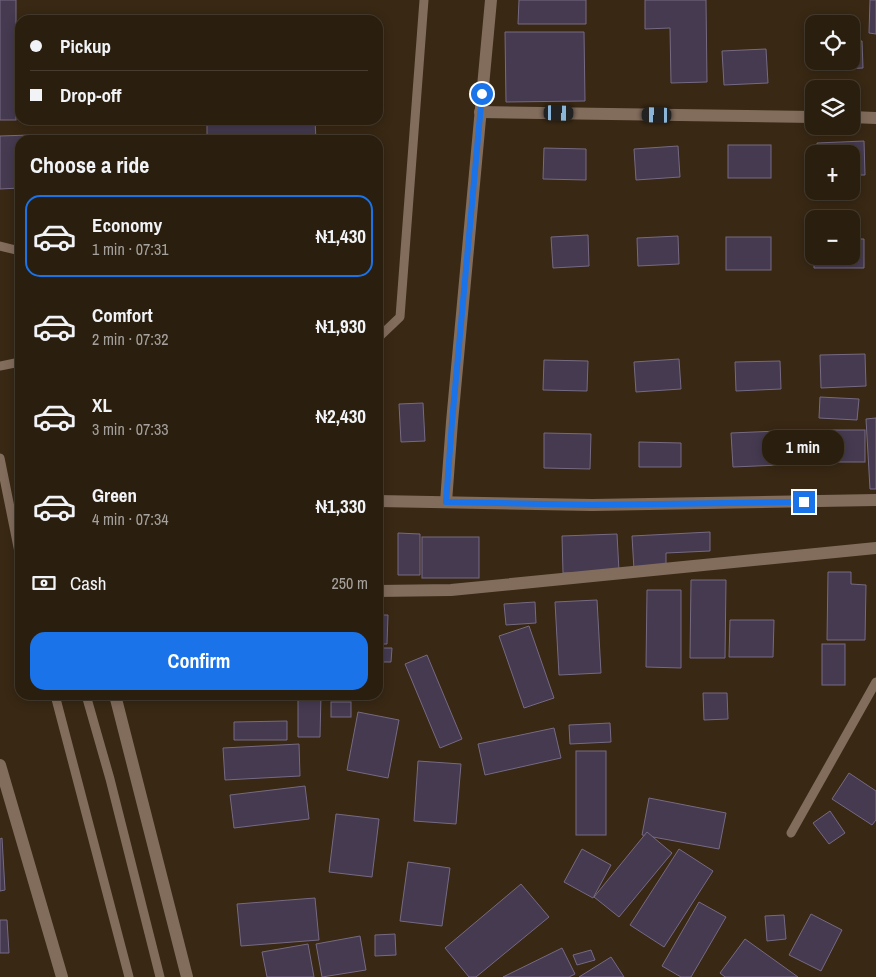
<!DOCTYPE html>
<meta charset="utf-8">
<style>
body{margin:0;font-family:"Archivo Narrow",sans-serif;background:#362b1d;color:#f1f3f6;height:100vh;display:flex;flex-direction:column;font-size:19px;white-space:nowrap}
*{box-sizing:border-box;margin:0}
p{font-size:16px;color:#a5a29e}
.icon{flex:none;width:28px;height:28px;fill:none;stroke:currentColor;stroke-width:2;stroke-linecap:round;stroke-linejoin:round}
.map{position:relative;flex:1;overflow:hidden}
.details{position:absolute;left:15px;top:135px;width:368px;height:565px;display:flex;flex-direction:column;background:#2a1e0f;border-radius:15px;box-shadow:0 2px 12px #0003,0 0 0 1px #463c2f}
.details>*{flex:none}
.guide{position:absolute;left:15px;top:15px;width:368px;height:110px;border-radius:15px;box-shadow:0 2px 12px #0003,0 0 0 1px #463c2f;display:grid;align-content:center;height:110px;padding:0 15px;background:#2a1e0f}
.controls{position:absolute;left:805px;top:15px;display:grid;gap:10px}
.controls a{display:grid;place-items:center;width:55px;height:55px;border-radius:10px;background:#2a1e0f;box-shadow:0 2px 12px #0003,0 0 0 1px #463c2f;font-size:25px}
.end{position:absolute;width:22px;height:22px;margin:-11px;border:6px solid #1a73e8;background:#fff;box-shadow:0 0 0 2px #fff}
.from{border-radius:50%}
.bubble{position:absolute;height:35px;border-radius:15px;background:#2a1e0f;box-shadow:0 2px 12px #0003,0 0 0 1px #463c2f;font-size:16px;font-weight:800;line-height:35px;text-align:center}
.car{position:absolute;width:15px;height:30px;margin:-15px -8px;border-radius:6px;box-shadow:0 0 4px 1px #0007;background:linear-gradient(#222 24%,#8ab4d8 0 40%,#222 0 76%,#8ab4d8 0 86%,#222 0)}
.guide b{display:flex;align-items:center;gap:18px;height:48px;font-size:19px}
.guide b+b{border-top:1px solid #463c2f}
.guide i{width:12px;height:12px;background:#f1f3f6}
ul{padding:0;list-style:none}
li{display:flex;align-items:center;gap:15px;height:82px;margin:0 10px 8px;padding:0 5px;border:2px solid transparent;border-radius:15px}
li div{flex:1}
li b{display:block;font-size:19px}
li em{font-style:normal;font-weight:800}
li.current{border-color:#1a73e8}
li>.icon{width:45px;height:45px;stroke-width:1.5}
h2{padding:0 15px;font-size:22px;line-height:60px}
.pay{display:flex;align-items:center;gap:12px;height:55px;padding:0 15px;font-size:19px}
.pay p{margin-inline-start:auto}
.button{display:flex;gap:10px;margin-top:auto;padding:10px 15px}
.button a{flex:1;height:58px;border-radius:15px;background:#1a73e8;color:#fff;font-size:20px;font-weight:800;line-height:58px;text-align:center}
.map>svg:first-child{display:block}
.building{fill:#453a50;stroke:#766a83}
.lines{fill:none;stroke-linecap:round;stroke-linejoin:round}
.lane{stroke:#826c5c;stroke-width:9}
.street{stroke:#826c5c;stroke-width:12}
.route{stroke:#1a73e8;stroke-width:6}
</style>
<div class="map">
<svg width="876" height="977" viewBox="0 0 876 977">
<rect width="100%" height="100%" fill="#382814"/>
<g class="building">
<rect x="0" y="0" width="16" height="120"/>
<path d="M519,0h67v24h-68z"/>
<path d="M645,0h61l1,82 -36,1 -1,-55 -25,1z"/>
<path d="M870,0h6v34l-7,-1z"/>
<path d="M505,32h79l1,69 -79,1z"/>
<path d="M851,41h11l1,27 -44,2v-9h32z"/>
<path d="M766,49l2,34 -44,2 -2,-34z"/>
<path d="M207,120h108l1,20h-109z"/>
<path d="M30,135v5h-10v48l-20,1v-53z"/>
<path d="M160,139v1h-112z"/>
<path d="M864,141l1,34h-14v-21h-34v-11z"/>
<rect x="728" y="145" width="43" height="33"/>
<path d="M678,146l2,31 -44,3 -2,-31z"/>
<path d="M544,148l42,1v31l-43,-1z"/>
<path d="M588,235l1,31 -36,2 -2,-31z"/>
<path d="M678,236l1,28 -41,2 -1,-28z"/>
<rect x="726" y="237" width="45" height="33"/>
<path d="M851,239h13v29h-50v-12h37z"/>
<path d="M865,354l1,32 -45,2 -1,-33z"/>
<path d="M679,359l2,30 -45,3 -2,-30z"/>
<path d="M544,360l44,1 -1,30 -44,-1z"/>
<path d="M780,361l1,28 -45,2 -1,-29z"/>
<path d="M820,397l39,2 -2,21 -38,-2z"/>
<path d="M423,403l2,38 -24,1 -2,-38z"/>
<path d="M876,418v71h-6l-4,-70z"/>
<rect x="822" y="430" width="43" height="32"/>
<path d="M778,431l2,34 -47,2 -2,-34z"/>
<path d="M544,433l47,1 -1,35 -46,-1z"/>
<path d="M639,442l42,1v24h-42z"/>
<path d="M710,532v19l-44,2v16l-32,1 -2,-34z"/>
<path d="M398,533l22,1v41h-22z"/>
<path d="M617,534l2,37 -56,2 -1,-37z"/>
<rect x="422" y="537" width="57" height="41"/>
<path d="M828,572h23v12l15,1 -1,55h-38z"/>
<path d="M691,580h35l-1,78h-35z"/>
<path d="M647,590h34v78l-35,-1z"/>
<path d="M597,600l4,73 -42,2 -4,-73z"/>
<path d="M535,602l1,21 -30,2 -2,-21z"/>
<path d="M378,615h10l-1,29h-9z"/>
<path d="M730,620h44l-1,37h-44z"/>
<path d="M529,626l25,72 -30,10 -25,-72z"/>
<rect x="822" y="644" width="23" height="41"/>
<path d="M378,648h14l-1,14h-13z"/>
<path d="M427,655l35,84 -22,9 -35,-84z"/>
<path d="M703,693h24l1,26 -24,1z"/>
<path d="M229,695h60l1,3 -61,2z"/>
<path d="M298,695h23l-1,42h-22z"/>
<rect x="331" y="702" width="20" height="15"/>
<path d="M358,712l41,8 -11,58 -41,-8z"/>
<path d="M287,721v19h-53v-18z"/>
<path d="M610,723l1,19 -41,2 -1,-19z"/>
<path d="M554,728l7,30 -76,17 -7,-31z"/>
<path d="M299,744l1,32 -75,4 -2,-32z"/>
<rect x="576" y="751" width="30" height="84"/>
<path d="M418,761l43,3 -5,60 -42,-3z"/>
<path d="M849,773l27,18v29l-4,5 -40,-26z"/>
<path d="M305,786l4,33 -75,9 -4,-33z"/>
<path d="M649,798l77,15 -7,36 -77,-14z"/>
<path d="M830,811l15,22 -16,11 -16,-21z"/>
<path d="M336,814l43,5 -7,58 -43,-5z"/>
<path d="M647,832l25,21 -53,64 -25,-20z"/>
<path d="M2,838l3,52 -5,1v-52z"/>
<path d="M582,849l29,16 -18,33 -29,-16z"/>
<path d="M679,849l34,22 -49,76 -34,-22z"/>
<path d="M408,862l42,6 -8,58 -42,-5z"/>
<path d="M521,884l28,33 -73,60h-7l-24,-29z"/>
<path d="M315,898l4,42 -78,6 -4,-42z"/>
<path d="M699,902l27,15 -35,60h-10l-19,-11z"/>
<path d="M811,914l31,16 -21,41 -32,-16z"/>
<path d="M784,915l2,24 -19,2 -2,-25z"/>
<path d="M0,920h7l2,33h-9z"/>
<path d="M395,934l1,21 -21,1v-21z"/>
<path d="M360,936l6,34 -44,7 -6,-33z"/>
<path d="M745,939l53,38h-73l-5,-4z"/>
<path d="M308,944l6,33h-47l-5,-25z"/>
<path d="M562,948l13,26 -6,3h-66z"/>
<path d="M591,950l4,10 -18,5 -4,-10z"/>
<path d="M611,957l13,20h-45z"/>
</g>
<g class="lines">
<g class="lane">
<path d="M0,246l20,5"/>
<path d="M378,338l22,-21 24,-317"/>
<path d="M0,366l20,-4"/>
<path d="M0,458l20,99"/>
<path d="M55,695l74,282"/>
<path d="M86,695l24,84 50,198"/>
<path d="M791,833l85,-151"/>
</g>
<g class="street">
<path d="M480,112l334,5"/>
<path d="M851,117l25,1"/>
<path d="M378,501l214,4 284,-5"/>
<path d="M446,502l6,-80 39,-422"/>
<path d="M378,591l73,-1 425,-42"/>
<path d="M115,695l72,282"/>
<path d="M0,765l62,212"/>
</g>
</g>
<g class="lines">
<path class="route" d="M482,94l-30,328 -6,80 146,3 212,-3"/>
</g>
</svg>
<div class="controls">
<a><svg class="icon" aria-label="locate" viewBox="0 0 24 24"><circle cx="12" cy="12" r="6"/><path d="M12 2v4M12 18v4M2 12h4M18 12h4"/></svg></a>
<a><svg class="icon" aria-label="layers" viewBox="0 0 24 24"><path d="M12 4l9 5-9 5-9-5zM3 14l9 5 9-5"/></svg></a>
<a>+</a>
<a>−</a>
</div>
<i class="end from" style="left:482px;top:94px"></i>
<i class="end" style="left:804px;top:502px"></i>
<div class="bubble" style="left:762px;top:430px;width:82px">1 min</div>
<i class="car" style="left:559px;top:113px;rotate:91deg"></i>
<i class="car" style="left:657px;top:115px;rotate:271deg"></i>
<div class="guide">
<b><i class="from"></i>Pickup</b>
<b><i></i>Drop-off</b>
</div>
<section class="details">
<h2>Choose a ride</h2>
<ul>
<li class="current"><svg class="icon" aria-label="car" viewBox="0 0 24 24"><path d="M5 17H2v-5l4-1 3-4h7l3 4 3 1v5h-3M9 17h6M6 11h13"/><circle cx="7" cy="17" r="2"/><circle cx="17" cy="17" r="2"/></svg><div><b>Economy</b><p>1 min · 07:31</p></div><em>₦1,430</em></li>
<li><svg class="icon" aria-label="car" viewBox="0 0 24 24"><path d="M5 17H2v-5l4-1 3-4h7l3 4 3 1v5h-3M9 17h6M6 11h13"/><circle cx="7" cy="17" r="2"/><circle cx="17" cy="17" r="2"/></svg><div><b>Comfort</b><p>2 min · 07:32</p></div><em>₦1,930</em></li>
<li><svg class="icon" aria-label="car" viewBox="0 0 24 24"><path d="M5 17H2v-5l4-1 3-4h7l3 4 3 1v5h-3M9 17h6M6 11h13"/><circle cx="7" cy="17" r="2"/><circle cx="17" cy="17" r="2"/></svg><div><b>XL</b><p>3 min · 07:33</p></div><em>₦2,430</em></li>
<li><svg class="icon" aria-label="car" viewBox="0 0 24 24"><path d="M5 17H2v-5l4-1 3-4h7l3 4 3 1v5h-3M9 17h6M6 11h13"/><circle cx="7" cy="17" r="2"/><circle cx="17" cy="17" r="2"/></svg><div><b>Green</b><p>4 min · 07:34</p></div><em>₦1,330</em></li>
</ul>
<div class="pay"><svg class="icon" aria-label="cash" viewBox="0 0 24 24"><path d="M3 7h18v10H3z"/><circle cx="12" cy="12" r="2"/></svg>Cash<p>250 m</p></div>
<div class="button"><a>Confirm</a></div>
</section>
</div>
